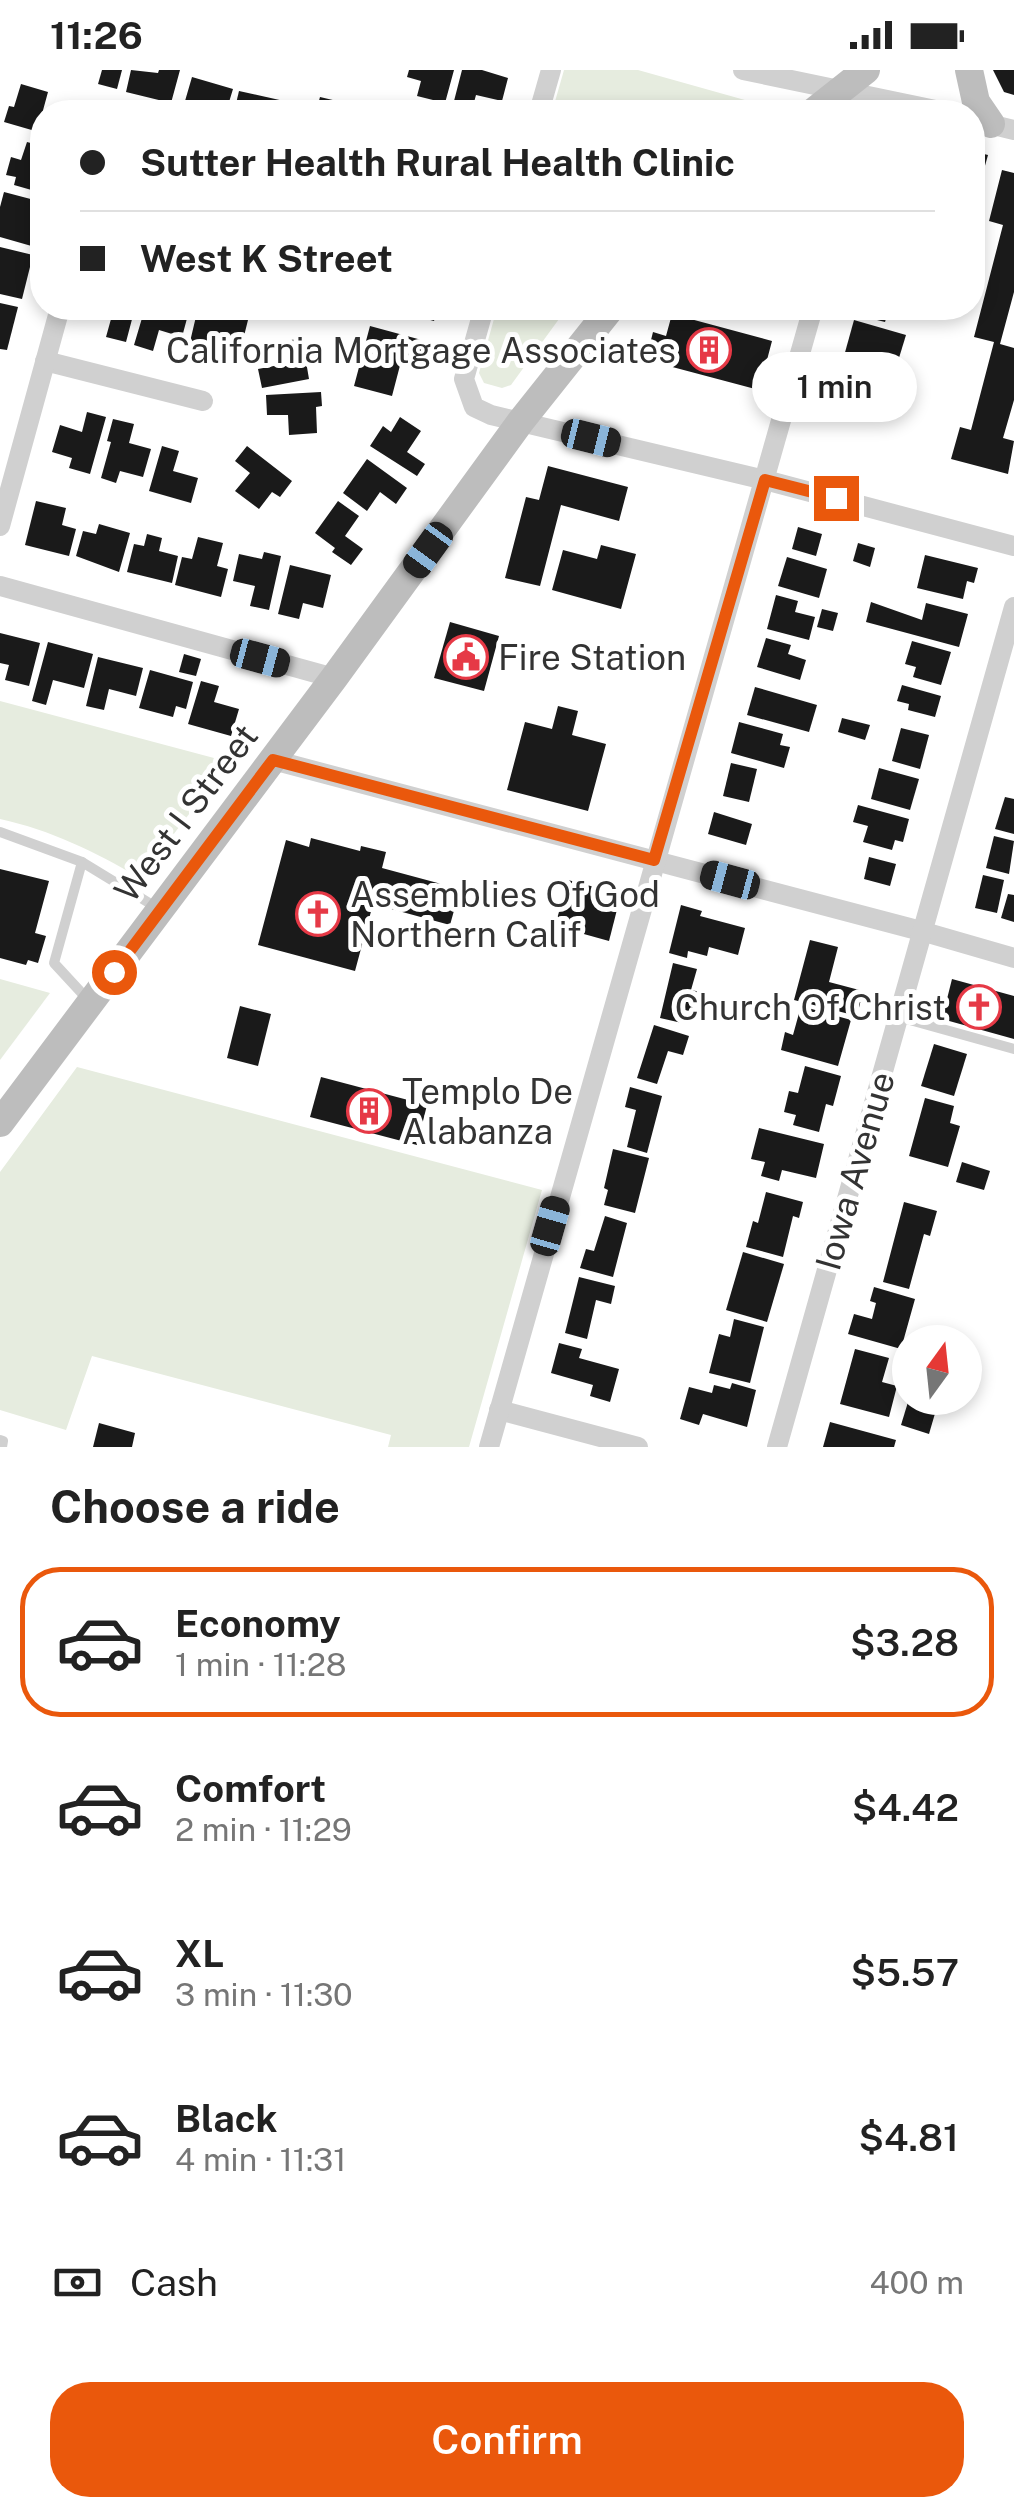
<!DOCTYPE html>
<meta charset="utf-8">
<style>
body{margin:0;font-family:"Public Sans",sans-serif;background:#f6f6f6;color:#222;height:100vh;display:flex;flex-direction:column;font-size:38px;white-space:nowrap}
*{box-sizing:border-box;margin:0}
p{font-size:32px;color:#767676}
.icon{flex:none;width:55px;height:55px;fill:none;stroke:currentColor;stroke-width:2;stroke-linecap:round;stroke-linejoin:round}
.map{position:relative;height:1377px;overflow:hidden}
.drawer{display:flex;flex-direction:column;background:#fff;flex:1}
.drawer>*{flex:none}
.banner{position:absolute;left:30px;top:30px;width:955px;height:220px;border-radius:40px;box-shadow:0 5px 15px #0003;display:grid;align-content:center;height:220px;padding:0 50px;background:#fff}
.needle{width:65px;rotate:15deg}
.buttons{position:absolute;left:892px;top:1255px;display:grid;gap:20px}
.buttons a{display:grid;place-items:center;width:90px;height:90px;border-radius:50%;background:#fff;box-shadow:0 5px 15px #0003;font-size:50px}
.end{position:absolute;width:45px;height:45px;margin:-22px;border:12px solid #ea580c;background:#fff;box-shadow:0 0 0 5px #fff}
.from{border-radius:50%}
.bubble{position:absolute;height:70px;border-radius:35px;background:#fff;box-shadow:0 5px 15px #0003;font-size:32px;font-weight:600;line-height:70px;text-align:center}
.car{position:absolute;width:30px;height:60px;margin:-30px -15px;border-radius:12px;box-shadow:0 0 8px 2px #0007;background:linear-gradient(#222 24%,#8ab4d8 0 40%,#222 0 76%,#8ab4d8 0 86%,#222 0)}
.banner b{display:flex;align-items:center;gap:35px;height:95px;font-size:38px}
.banner b+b{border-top:2px solid #e0e0e0}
.banner i{width:25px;height:25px;background:#222}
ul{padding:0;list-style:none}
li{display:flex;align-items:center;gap:30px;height:150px;margin:0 20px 15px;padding:0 30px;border:5px solid transparent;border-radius:40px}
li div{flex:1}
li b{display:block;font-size:38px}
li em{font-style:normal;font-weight:600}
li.on{border-color:#ea580c}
li>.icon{width:90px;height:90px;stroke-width:1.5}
h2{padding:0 50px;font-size:45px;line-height:120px}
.pay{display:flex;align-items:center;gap:25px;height:110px;padding:0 50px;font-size:38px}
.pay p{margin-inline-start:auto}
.primary-button{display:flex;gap:20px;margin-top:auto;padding:20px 50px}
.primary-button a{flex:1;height:115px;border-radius:40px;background:#ea580c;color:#fff;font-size:40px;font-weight:600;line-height:115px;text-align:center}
.status{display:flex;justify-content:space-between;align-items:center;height:70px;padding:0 50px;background:#fff;direction:ltr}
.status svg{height:28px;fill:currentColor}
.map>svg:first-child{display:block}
.green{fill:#e6ecdf}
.building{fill:#1a1a1a}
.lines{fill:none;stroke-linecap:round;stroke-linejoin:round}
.lane{stroke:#d0d0d0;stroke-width:10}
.street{stroke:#d0d0d0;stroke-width:20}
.secondary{stroke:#bdbdbd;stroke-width:28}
.route{stroke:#ea580c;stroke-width:12}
.labels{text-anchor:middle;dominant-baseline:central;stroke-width:10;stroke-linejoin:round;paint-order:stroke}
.poi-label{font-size:35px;fill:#333;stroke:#fff;text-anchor:start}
.street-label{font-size:35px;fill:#333;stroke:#fff}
</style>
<div class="status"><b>11:26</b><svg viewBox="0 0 49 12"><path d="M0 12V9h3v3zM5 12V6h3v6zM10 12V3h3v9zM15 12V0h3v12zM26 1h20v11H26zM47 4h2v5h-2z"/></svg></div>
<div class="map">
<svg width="1014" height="1377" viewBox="0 0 1014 1377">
<rect width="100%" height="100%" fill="#fff"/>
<g class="green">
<path d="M564,0h74l114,32 2,10h-202z"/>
<path d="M497,238h70l-56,77 -9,3 -18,-5 -5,-10z"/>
<path d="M0,631l229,61 -89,116c-45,-26 -89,-48 -140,-59z"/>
<path d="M0,909l50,14 -50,67z"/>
<path d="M77,997l465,123 -73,257h-81l3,-12 -299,-79 -26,74 -66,-20v-238z"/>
</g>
<g class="building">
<path d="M102,0h20l-5,19 -19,-5z"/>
<path d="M131,0l27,3 1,-3h21l-9,33 -45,-11z"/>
<path d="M409,0h45l-9,33 -28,-7 4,-15 -14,-4z"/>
<path d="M462,0h20l26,8 -6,23 -26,-6 -3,11 -19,-5z"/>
<path d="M993,0h21v25l-10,-3z"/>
<path d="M192,7l41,12 -7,23h-19l1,-4 -23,-7z"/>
<path d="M21,14l27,8 -6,22v19l-38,-11 5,-16 5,1z"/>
<path d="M239,21l45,10 -2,11h-48z"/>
<path d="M320,27l17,4 -3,11h-46l2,-8 26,7z"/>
<path d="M27,72l15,4v47l-28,-8 2,-8 -10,-2 5,-18 10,3z"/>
<path d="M972,81l16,4 -7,25 -9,-3z"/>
<path d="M1002,100l12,3v119l-14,52 14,4v52l-11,38 11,3 -6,33 -57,-15 9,-32 11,3 23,-88 -20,-5 29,-112 -14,-4z"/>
<path d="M4,122l38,10v18l-7,27 -35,-10v-30z"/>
<path d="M0,177l33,8 -11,44 -22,-5z"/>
<path d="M0,233l18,4 -11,43 -7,-1z"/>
<path d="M91,238h44l-9,34 -20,-5 5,-18 -22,-5z"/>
<path d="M145,238h32l12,3 -7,26 -23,-7 -6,21 -19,-6z"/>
<path d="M198,238h34l18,4 -7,28 -31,-8 -4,18 -19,-4z"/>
<path d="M386,238h52l-4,13z"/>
<path d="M867,238h22l-4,14 -20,-5z"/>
<path d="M672,244l100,27 -13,49 -113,-30 7,-28 13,4z"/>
<path d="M854,250l52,15 -11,36 -51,-15z"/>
<path d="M370,256l59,16 -5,18 -21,-6 -11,42 -38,-10z"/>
<path d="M302,268l7,41 -47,9 -4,-19 21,-4 -4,-22z"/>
<path d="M321,322l1,14 -6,1 1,26 -28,2 -1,-20h-21l-1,-20z"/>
<path d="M87,342l19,5 -16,57 -21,-6 3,-10 -20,-6 8,-27 22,7z"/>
<path d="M400,347l21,14 -14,21 18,12 -8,12 -47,-30 13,-20 8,6z"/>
<path d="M113,349l21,5 -5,19 22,6 -8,28 -23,-6 -4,12 -15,-5 10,-36 -4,-1z"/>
<path d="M162,376l17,5 -6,20 25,7 -7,25 -42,-12z"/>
<path d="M247,376l45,35 -12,16 -8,-5 -13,17 -24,-18 15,-18 -15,-12z"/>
<path d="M367,389l40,29 -11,16 -16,-12 -13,19 -24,-18z"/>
<path d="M548,396l80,21 -9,34 -58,-16 -21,81 -35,-8 21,-81 13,3z"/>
<path d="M36,431l30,7 -4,17 14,4 -7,27 -44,-11z"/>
<path d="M338,431l21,15 -14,20 18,13 -12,16 -19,-13 3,-4 -20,-15z"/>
<path d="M99,454l31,9 -11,39 -43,-16 7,-25 13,3z"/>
<path d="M798,457l24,7 -6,22 -24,-7z"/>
<path d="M147,464l15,4 -3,13 19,5 -6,27 -45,-11 7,-28 10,2z"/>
<path d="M198,467l25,6 -6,23 11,3 -7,28 -46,-12 7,-28 10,2z"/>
<path d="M858,473l17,5 -5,19 -17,-6z"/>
<path d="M601,475l35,9 -15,55 -69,-19 11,-40 34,9z"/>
<path d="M264,482l17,4 -12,54 -19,-4 5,-20 -22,-5 6,-27 23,5z"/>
<path d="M925,485l53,13 -4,15 -7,-2 -4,18 -46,-11z"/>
<path d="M787,487l40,12 -8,29 -41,-12z"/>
<path d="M290,495l41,10 -8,33 -20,-5 -4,16 -21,-5z"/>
<path d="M776,525l22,6 -3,11 20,5 -6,23 -42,-11z"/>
<path d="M871,532l51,18 4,-17 42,11 -9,33 -93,-25z"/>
<path d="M822,539l16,4 -5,18 -16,-4z"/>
<path d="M450,552l49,14 -15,55 -50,-13z"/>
<path d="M0,563l40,10 -11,43 -24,-6 4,-15 -9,-2z"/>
<path d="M766,568l25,7 -3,9 18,6 -6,20 -43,-13z"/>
<path d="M912,571l39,11 -10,33 -28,-8 3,-10 -11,-3z"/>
<path d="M48,572l45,12 -9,34 -31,-8 -7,25 -14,-4z"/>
<path d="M184,584l17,5 -5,17 -17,-4z"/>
<path d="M98,587l45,11 -7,28 -27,-7 -5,21 -18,-4z"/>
<path d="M150,600l43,12 -7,27 -10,-3 -3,11 -34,-9z"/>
<path d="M201,611l18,5 -5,16 25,7 -8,27 -43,-12z"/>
<path d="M902,615l39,11 -6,21 -27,-7 1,-6 -12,-3z"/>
<path d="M755,617l62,18 -8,27 -62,-17z"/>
<path d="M558,636l20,5 -6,24 34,9 -18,67 -81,-21 18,-68 27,7z"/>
<path d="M842,648l28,7 -5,15 -27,-8z"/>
<path d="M739,652l44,12 -3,11 10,2 -6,21 -53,-15z"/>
<path d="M901,658l28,7 -9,34 -28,-8z"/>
<path d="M731,693l26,6 -8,33 -26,-6z"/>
<path d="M879,698l40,11 -9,31 -39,-11z"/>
<path d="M1005,727l9,2v35l-19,-5z"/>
<path d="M858,735l51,14 -6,23 -8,-2 -3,10 -29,-8 5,-16 -15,-4z"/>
<path d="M714,742l38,12 -6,21 -38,-11z"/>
<path d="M994,766l20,5 -5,33 -23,-6z"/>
<path d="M311,768l49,13 1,-5 25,6 -4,16 78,21 -10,36 -77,-21 -18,67 -97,-26 28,-105 23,7z"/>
<path d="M869,787l27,7 -6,22 -26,-7z"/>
<path d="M0,799l49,12 -14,52 11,3 -8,27 -10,-3 -2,5 -26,-7z"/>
<path d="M983,805l21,5 -7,33 -22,-5z"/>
<path d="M568,810l53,14 -12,47 -54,-15z"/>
<path d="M1008,824l6,1v27l-13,-4z"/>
<path d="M681,835l21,6 -2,5 45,12 -7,27 -29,-8 -2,9 -19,-5 -1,7 -18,-5z"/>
<path d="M810,870l28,7 -9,35 34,9 -6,25 -63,-16z"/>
<path d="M673,893l24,6 -6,21 15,3 -5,21 -16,-4 -3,13 -22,-5z"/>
<path d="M952,909l62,17v43l-72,-20z"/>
<path d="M240,936l31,8 -13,52 -31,-8z"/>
<path d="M801,936l50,14 -13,46 -57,-16 4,-18 8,3z"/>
<path d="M654,955l35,11 -6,19 -15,-4 -11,33 -20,-6z"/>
<path d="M934,974l33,10 -13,42 -33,-10z"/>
<path d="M805,996l36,10 -8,30 -7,-2 -7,28 -26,-7 3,-10 -12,-3 5,-21 9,2z"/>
<path d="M321,1007l106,28 -10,40 -107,-28z"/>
<path d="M630,1017l32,9 -15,57 -20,-6 9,-37 -11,-3z"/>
<path d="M925,1028l29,8 -4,17 10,3 -12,41 -39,-11z"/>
<path d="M759,1058l65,16 -8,34 -34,-8 -3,11 -18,-5 4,-14 -14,-3z"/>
<path d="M613,1079l36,9 -14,55 -31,-8 4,-15 -4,-2z"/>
<path d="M962,1092l28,9 -6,19 -28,-8z"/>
<path d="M766,1122l37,10 -4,16 -6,-2 -10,41 -37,-10 7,-26 5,2z"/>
<path d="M904,1132l33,9 -7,25 -6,-2 -15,55 -26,-7z"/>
<path d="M605,1146l22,7 -14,54 -33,-9 6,-19 8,2z"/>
<path d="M743,1182l41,12 -17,58 -41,-12z"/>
<path d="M579,1207l36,9 -4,18 -15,-4 -9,39 -22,-6z"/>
<path d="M874,1217l41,12 -14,50 -53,-15 6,-20 18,5 4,-16 -6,-2z"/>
<path d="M734,1249l30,8 -14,56 -41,-10 10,-39 11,3z"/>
<path d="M559,1273l23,6 -3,9 40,11 -9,33 -20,-6 3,-11 -42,-12z"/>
<path d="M855,1279l34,9 -7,24 15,4 -8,31 -49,-13z"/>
<path d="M732,1313l24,7 -9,37 -44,-13 -4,11 -19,-6 9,-32 23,6 2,-8 16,4z"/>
<path d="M908,1332l28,8 -7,24 -28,-9z"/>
<path d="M830,1352l66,18 -2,7h-71z"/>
<path d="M99,1353l36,10 -3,14h-39z"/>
</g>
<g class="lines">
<g class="lane">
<path d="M0,762l82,30"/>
<path d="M90,932l-36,-39 28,-101 77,47"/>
<path d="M899,947l115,32"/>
<path d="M0,1370l3,1 -1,6"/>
</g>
<g class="street">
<path d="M743,0l202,42"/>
<path d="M539,42l12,-42"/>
<path d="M977,51l37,9"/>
<path d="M484,238l-20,71 10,28 17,8 274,65 249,66"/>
<path d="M45,291l158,40"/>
<path d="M0,456l60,-218"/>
<path d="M0,516l334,92"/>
<path d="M273,690l648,171 93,27"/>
<path d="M499,1340l139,37"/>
<path d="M489,1377l324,-1139"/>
<path d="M777,1377l237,-840"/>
</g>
<g class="secondary">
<path d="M969,0l7,32 15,22"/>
<path d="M813,42l53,-42"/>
<path d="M0,1053l334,-445 187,-257 90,-113"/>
</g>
</g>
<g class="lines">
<path class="route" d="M114,902l159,-212 381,100 111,-380 71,18"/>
</g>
<defs>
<g id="building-ring" transform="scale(2.25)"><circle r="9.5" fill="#fff" stroke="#e63946" stroke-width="1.5"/><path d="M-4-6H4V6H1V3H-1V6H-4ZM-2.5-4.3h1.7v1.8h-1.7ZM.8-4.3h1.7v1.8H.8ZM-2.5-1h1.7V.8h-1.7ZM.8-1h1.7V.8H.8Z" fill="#e63946"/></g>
<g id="civic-ring" transform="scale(2.25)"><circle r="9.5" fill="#fff" stroke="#e63946" stroke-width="1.5"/><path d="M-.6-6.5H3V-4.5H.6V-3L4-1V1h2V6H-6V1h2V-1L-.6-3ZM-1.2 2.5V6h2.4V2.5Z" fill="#e63946"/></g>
<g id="church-ring" transform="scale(2.25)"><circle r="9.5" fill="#fff" stroke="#e63946" stroke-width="1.5"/><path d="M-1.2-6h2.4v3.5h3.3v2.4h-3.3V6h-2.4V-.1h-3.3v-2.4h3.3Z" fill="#e63946"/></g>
</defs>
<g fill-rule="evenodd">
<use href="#building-ring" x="709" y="280"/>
<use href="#civic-ring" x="466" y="587"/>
<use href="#church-ring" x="318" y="844"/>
<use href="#church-ring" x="979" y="937"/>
<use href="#building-ring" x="369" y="1041"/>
</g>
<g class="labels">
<g class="poi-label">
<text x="676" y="280" text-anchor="end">California Mortgage Associates</text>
<text x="498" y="587">Fire Station</text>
<text x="350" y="824">Assemblies Of God<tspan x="350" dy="40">Northern Calif</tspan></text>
<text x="946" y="937" text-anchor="end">Church Of Christ</text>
<text x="402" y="1021">Templo De<tspan x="402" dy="40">Alabanza</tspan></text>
</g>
<g class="street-label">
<text transform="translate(186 743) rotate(-53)">West I Street</text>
<text transform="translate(855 1101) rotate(-74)">Iowa Avenue</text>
</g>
</g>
</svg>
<div class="buttons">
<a><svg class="needle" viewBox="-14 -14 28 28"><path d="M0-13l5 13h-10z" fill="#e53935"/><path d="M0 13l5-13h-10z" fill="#767676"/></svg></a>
</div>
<i class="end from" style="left:114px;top:902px"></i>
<i class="end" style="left:836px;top:428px"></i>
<div class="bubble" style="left:752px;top:282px;width:165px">1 min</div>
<i class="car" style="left:591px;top:368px;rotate:104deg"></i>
<i class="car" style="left:428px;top:480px;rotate:216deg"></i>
<i class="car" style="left:260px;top:588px;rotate:105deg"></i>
<i class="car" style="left:730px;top:810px;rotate:285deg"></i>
<i class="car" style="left:550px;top:1156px;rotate:16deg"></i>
<div class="banner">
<b><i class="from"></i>Sutter Health Rural Health Clinic</b>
<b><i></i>West K Street</b>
</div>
</div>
<section class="drawer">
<h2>Choose a ride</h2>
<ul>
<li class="on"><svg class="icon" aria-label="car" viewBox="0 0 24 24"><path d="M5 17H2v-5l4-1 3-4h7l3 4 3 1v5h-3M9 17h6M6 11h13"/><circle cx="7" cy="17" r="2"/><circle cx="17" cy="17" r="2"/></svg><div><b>Economy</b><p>1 min · 11:28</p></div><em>$3.28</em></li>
<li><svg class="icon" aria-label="car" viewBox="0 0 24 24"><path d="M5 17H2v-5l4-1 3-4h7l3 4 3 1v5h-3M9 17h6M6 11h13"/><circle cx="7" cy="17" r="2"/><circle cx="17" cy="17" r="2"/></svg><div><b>Comfort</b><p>2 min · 11:29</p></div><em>$4.42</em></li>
<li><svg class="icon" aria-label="car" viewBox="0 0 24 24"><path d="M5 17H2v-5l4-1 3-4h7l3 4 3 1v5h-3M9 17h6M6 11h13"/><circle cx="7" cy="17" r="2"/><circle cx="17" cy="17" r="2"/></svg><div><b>XL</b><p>3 min · 11:30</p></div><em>$5.57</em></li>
<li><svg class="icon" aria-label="car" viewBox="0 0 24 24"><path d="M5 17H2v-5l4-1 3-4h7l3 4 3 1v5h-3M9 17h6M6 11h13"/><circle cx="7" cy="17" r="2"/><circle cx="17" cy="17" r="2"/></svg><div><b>Black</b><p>4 min · 11:31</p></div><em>$4.81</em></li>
</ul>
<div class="pay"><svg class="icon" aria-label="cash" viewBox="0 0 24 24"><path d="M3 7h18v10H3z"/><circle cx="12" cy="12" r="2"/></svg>Cash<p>400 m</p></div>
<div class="primary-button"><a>Confirm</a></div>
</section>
